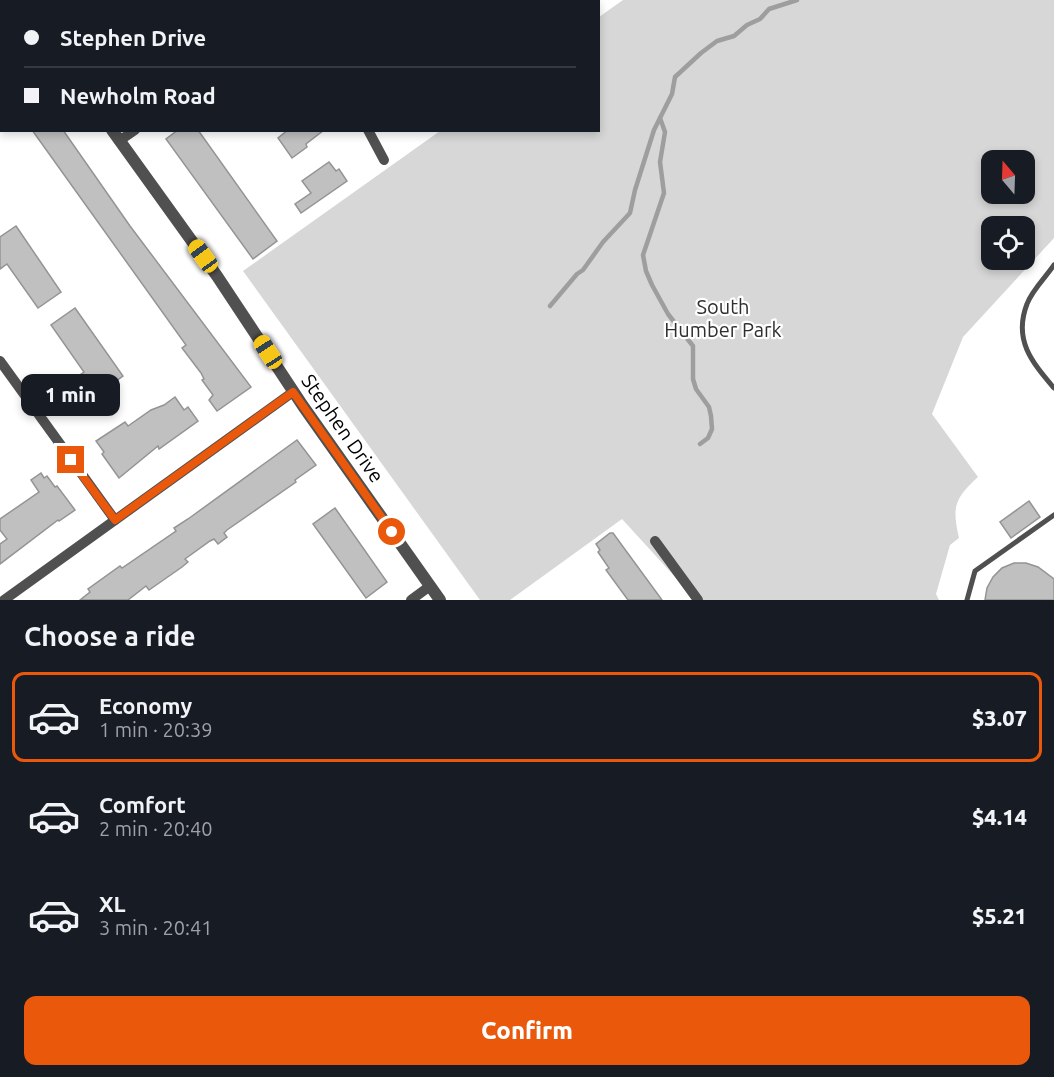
<!DOCTYPE html>
<meta charset="utf-8">
<style>
body{margin:0;font-family:Ubuntu,sans-serif;background:#242831;color:#f1f3f6;height:100vh;display:flex;flex-direction:column;font-size:22px;white-space:nowrap}
*{box-sizing:border-box;margin:0}
p{font-size:20px;color:#9ea1a6}
.icon{flex:none;width:33px;height:33px;fill:none;stroke:currentColor;stroke-width:2;stroke-linecap:round;stroke-linejoin:round}
.map{position:relative;height:600px;overflow:hidden}
.panel{display:flex;flex-direction:column;background:#171b24;flex:1}
.panel>*{flex:none}
.guide{position:absolute;left:0px;top:0px;width:600px;height:132px;box-shadow:0 3px 9px #0003;display:grid;align-content:center;height:132px;padding:0 24px;background:#171b24}
.needle{width:39px;rotate:341deg}
.fabs{position:absolute;left:981px;top:150px;display:grid;gap:12px}
.fabs a{display:grid;place-items:center;width:54px;height:54px;border-radius:12px;background:#171b24;box-shadow:0 3px 9px #0003;font-size:30px}
.end{position:absolute;width:27px;height:27px;margin:-14px;border:8px solid #ea580c;background:#fff;box-shadow:0 0 0 3px #fff}
.from{border-radius:50%}
.bubble{position:absolute;height:42px;border-radius:12px;background:#171b24;box-shadow:0 3px 9px #0003;font-size:20px;font-weight:800;line-height:42px;text-align:center}
.car{position:absolute;width:18px;height:36px;margin:-18px -9px;border-radius:8px;box-shadow:0 0 4px 2px #0007;background:linear-gradient(#f5c518 24%,#345 0 40%,#f5c518 0 76%,#345 0 86%,#f5c518 0)}
.guide b{display:flex;align-items:center;gap:21px;height:57px;font-size:22px}
.guide b+b{border-top:2px solid #363941}
.guide i{width:15px;height:15px;background:#f1f3f6}
ul{padding:0;list-style:none}
li{display:flex;align-items:center;gap:18px;height:90px;margin:0 12px 9px;padding:0 12px;border:3px solid transparent;border-radius:12px}
li div{flex:1}
li b{display:block;font-size:22px}
li em{font-style:normal;font-weight:800}
li.on{border-color:#ea580c}
li>.icon{width:54px;height:54px;stroke-width:1.5}
h2{padding:0 24px;font-size:27px;line-height:72px}
.cta{display:flex;gap:12px;margin-top:auto;padding:12px 24px}
.cta a{flex:1;height:69px;border-radius:12px;background:#ea580c;color:#fff;font-size:24px;font-weight:800;line-height:69px;text-align:center}
.map>svg:first-child{display:block}
.green{fill:#d7d7d7;fill-rule:evenodd}
.lines{fill:none;stroke-linecap:round;stroke-linejoin:round}
.stream{stroke:#9e9e9e;stroke-width:4.5}
.building{fill:#c0c0c0;stroke:#949494;stroke-width:1.5}
.service{stroke:#505050;stroke-width:5}
.minor{stroke:#505050;stroke-width:10}
.tertiary{stroke:#505050;stroke-width:12}
.route{stroke:#ea580c;stroke-width:8}
.labels{text-anchor:middle;dominant-baseline:central;stroke-width:4.5;stroke-linejoin:round;paint-order:stroke}
.park-label{font-size:20px;fill:#2e2e2e;stroke:#fff}
.street-label{font-size:20px;fill:#000;stroke:#fff}
</style>
<div class="map">
<svg width="1054" height="600" viewBox="0 0 1054 600">
<rect width="100%" height="100%" fill="#fff"/>
<path class="green" d="M623,0h431v238l-91,99 -31,77 46,63c-24,22 -26,30 -19,61l-9,7 -14,49 3,6h-243l-74,-81 -112,81h-30l-237,-329 197,-140 158,-1 1,-113zM992,160h32v34h-32zM992,226h32v34h-32z"/>
<g class="lines">
<g class="stream">
<path d="M660,118l5,14 -5,30 4,31 -21,62 3,16 6,14 16,29 25,32v33l3,10 13,18 2,9 1,13 -4,9 -8,6"/>
<path d="M550,306l27,-32 6,-4 20,-28 27,-29 5,-23 19,-60 18,-36 3,-17 26,-24 16,-12 17,-5 13,-11 13,-6 9,-10 28,-9"/>
</g>
</g>
<g class="building">
<path d="M32,130h31l67,96 121,161 -34,24 -8,-11 4,-5 -11,-15 2,-1 -3,-6 -19,-25 4,-3z"/>
<path d="M178,130h20l79,111 -24,18 -87,-120z"/>
<path d="M288,130h36l-18,14 1,3 -15,11 -14,-20z"/>
<path d="M329,162l7,9 3,-2 8,12 -46,32 -6,-9 16,-11 -9,-12z"/>
<path d="M16,226l45,66 -23,16 -31,-44 -7,5v-32z"/>
<path d="M75,308l48,68 -44,31 -15,-21 20,-14 -33,-47z"/>
<path d="M175,397l9,13 4,-3 10,14 -39,28 -1,-3 -39,32 -17,-24 2,-2 -8,-11 29,-19 3,4 23,-16 13,-5z"/>
<path d="M297,440l19,25 -21,15 1,2 -69,48 -3,3 3,4 -9,7 -4,-5 -4,2 -25,18 3,3 -6,5 -33,23 -3,-4 -18,14h-48l10,-8 -2,-3 32,-23 2,2 54,-37 -2,-3 14,-9z"/>
<path d="M41,473l3,5 3,-2 8,11 2,-1 18,24 -16,11 -1,-1 -58,44v-20l7,-5 -7,-9v-11l39,-27 -8,-12z"/>
<path d="M1029,501l11,16 -29,21 -11,-16z"/>
<path d="M335,508l52,74 -21,16 -53,-74z"/>
<path d="M610,533h3l49,67h-34l-22,-30 3,-2 -11,-16 2,-2 -4,-6z"/>
<path d="M1014,563h12l12,4 16,12v21h-69l2,-12 6,-11 9,-9z"/>
</g>
<g class="lines">
<g class="service">
<path d="M1054,265c-8,12 -22,25 -27,39 -14,36 5,58 27,84"/>
<path d="M967,600l8,-29 79,-56"/>
</g>
<g class="minor">
<path d="M227,0v2"/>
<path d="M426,2l1,-2"/>
<path d="M368,130l16,30"/>
<path d="M119,141l16,-11"/>
<path d="M0,361l115,159"/>
<path d="M655,541l43,59"/>
<path d="M4,600l289,-208"/>
<path d="M411,600l19,-14"/>
</g>
<g class="tertiary">
<path d="M18,0l1,2"/>
<path d="M112,130l105,146 86,130 137,194"/>
</g>
</g>
<g class="lines">
<path class="route" d="M71,460l44,60 178,-128 99,140"/>
</g>
<g class="labels">
<g class="park-label">
<text x="723" y="306">South<tspan x="723" dy="23">Humber Park</tspan></text>
</g>
<g class="street-label">
<text transform="translate(343 428) rotate(55)">Stephen Drive</text>
</g>
</g>
</svg>
<div class="fabs">
<a><svg class="needle" viewBox="-14 -14 28 28"><path d="M0-13l5 13h-10z" fill="#e53935"/><path d="M0 13l5-13h-10z" fill="#9ea1a6"/></svg></a>
<a><svg class="icon" aria-label="locate" viewBox="0 0 24 24"><circle cx="12" cy="12" r="6"/><path d="M12 2v4M12 18v4M2 12h4M18 12h4"/></svg></a>
</div>
<i class="end from" style="left:392px;top:532px"></i>
<i class="end" style="left:71px;top:460px"></i>
<div class="bubble" style="left:21px;top:374px;width:99px">1 min</div>
<i class="car" style="left:203px;top:256px;rotate:324deg"></i>
<i class="car" style="left:268px;top:352px;rotate:327deg"></i>
<div class="guide">
<b><i class="from"></i>Stephen Drive</b>
<b><i></i>Newholm Road</b>
</div>
</div>
<section class="panel">
<h2>Choose a ride</h2>
<ul>
<li class="on"><svg class="icon" aria-label="car" viewBox="0 0 24 24"><path d="M5 17H2v-5l4-1 3-4h7l3 4 3 1v5h-3M9 17h6M6 11h13"/><circle cx="7" cy="17" r="2"/><circle cx="17" cy="17" r="2"/></svg><div><b>Economy</b><p>1 min · 20:39</p></div><em>$3.07</em></li>
<li><svg class="icon" aria-label="car" viewBox="0 0 24 24"><path d="M5 17H2v-5l4-1 3-4h7l3 4 3 1v5h-3M9 17h6M6 11h13"/><circle cx="7" cy="17" r="2"/><circle cx="17" cy="17" r="2"/></svg><div><b>Comfort</b><p>2 min · 20:40</p></div><em>$4.14</em></li>
<li><svg class="icon" aria-label="car" viewBox="0 0 24 24"><path d="M5 17H2v-5l4-1 3-4h7l3 4 3 1v5h-3M9 17h6M6 11h13"/><circle cx="7" cy="17" r="2"/><circle cx="17" cy="17" r="2"/></svg><div><b>XL</b><p>3 min · 20:41</p></div><em>$5.21</em></li>
</ul>
<div class="cta"><a>Confirm</a></div>
</section>
